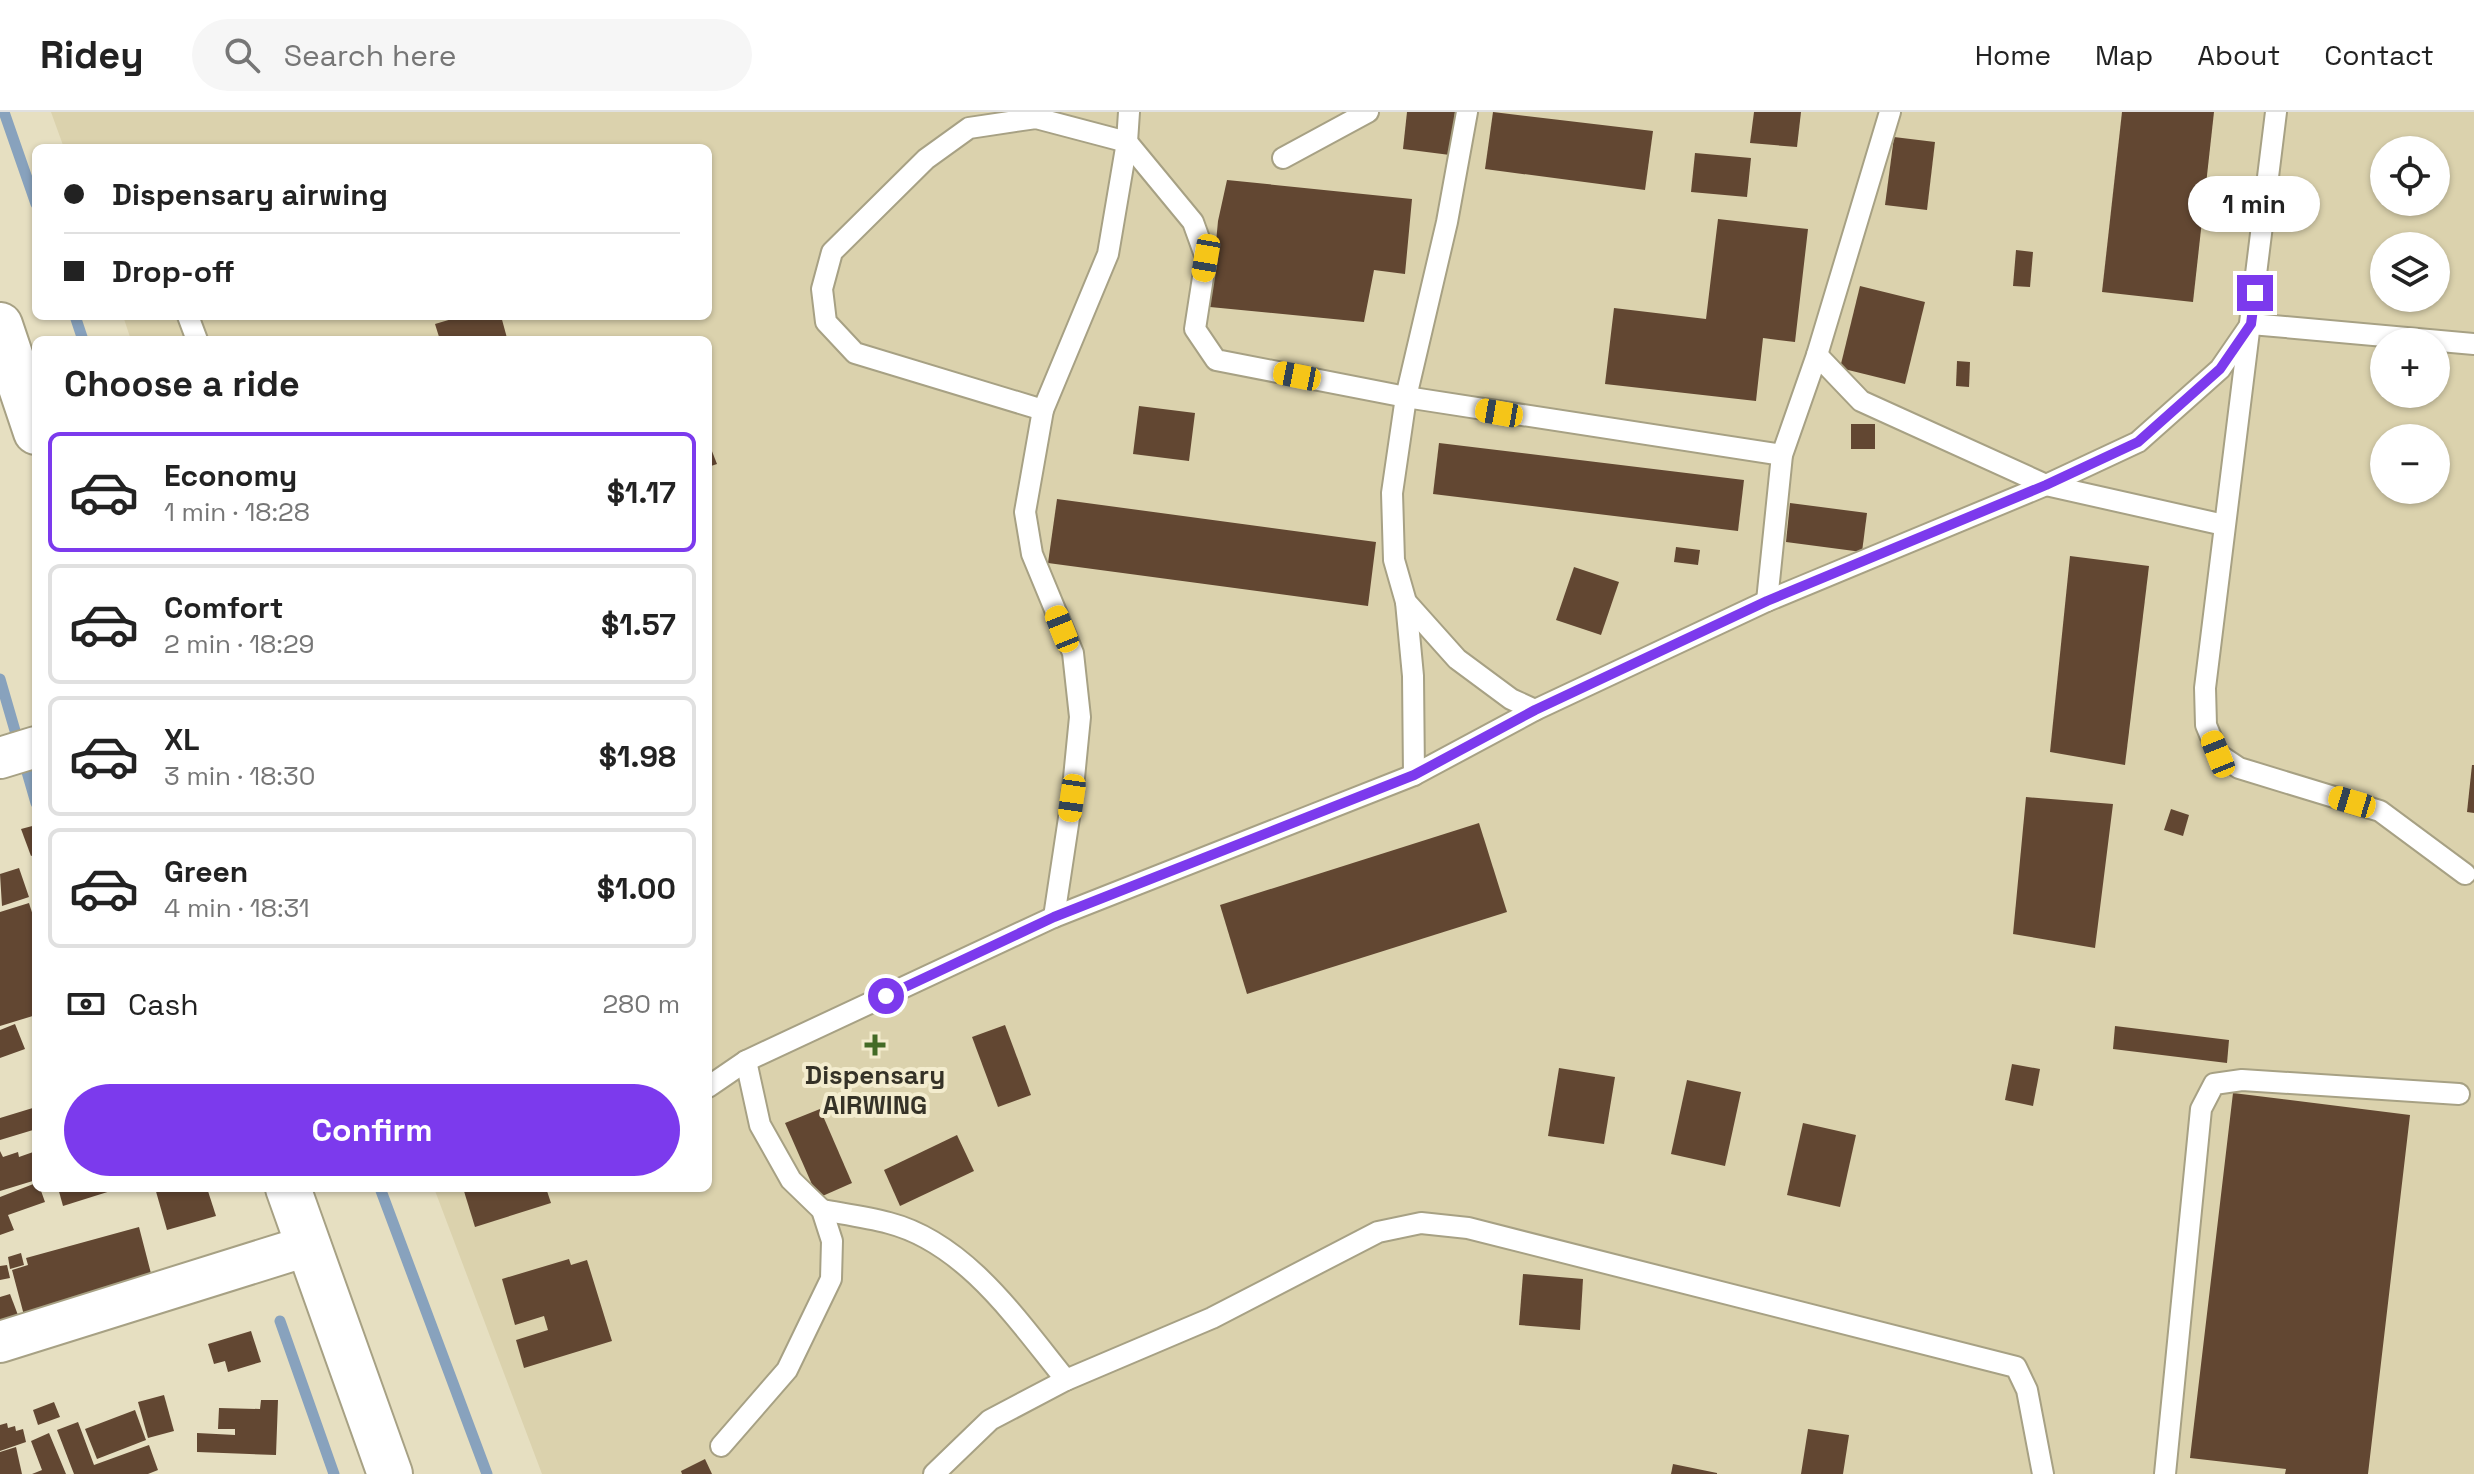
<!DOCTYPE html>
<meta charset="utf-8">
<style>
body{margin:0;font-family:"Space Grotesk",sans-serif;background:#f6f6f6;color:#222;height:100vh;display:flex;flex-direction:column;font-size:30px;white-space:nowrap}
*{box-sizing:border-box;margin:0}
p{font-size:26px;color:#767676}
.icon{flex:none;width:44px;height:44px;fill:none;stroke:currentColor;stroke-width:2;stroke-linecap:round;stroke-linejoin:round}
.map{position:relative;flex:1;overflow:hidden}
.details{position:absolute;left:32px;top:224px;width:680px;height:856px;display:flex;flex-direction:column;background:#fff;border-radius:12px;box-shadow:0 2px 6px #0004}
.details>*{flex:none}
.top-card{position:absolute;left:32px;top:32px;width:680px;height:176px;border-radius:12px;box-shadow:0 2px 6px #0004;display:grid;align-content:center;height:176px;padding:0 32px;background:#fff}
.buttons{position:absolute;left:2370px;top:24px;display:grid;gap:16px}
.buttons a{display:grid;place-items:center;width:80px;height:80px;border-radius:50%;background:#fff;box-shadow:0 2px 6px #0004;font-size:40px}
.end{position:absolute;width:36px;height:36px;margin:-18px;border:10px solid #7c3aed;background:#fff;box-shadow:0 0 0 4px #fff}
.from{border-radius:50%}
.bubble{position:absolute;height:56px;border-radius:28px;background:#fff;box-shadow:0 2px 6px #0004;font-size:26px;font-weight:800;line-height:56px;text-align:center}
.car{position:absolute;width:24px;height:48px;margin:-24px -12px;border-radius:10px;box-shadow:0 0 6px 2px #0007;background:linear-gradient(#f5c518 24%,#345 0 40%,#f5c518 0 76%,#345 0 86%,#f5c518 0)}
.top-card b{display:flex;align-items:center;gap:28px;height:76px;font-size:30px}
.top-card b+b{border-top:2px solid #e0e0e0}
.top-card i{width:20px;height:20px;background:#222}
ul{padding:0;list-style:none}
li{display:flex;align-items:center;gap:24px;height:120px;margin:0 16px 12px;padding:0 16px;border:4px solid #e0e0e0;border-radius:12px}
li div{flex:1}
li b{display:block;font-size:30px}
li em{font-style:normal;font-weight:800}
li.current{border-color:#7c3aed}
li>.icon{width:72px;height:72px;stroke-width:1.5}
h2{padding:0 32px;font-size:36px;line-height:96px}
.pay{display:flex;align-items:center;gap:20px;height:88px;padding:0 32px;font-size:30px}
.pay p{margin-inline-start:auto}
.cta{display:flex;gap:16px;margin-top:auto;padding:16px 32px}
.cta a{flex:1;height:92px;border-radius:48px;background:#7c3aed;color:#fff;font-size:32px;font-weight:800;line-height:92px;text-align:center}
header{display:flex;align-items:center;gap:48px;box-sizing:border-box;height:112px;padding:0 40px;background:#fff;border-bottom:2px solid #e0e0e0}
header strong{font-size:38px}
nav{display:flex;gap:44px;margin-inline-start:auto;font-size:28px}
.search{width:560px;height:72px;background:#f6f6f6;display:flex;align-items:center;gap:20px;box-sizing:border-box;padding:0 28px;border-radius:44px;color:#767676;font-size:30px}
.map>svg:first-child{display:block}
.built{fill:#dbd2ad;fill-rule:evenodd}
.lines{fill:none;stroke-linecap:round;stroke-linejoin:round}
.stream{stroke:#88a2bd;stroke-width:11}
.building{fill:#624732}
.lane-casing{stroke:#a7a184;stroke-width:24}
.street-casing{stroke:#a7a184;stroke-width:44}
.primary-casing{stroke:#a7a184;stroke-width:48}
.lane{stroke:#fff;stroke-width:20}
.street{stroke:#fff;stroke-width:40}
.primary{stroke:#fff;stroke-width:44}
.route{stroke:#7c3aed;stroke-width:10}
.poi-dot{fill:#436b26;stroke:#f3ecce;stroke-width:3}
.labels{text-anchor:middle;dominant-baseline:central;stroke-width:8;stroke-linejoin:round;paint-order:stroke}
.poi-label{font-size:26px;font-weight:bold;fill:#353227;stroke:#f3ecce}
</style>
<header>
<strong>Ridey</strong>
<div class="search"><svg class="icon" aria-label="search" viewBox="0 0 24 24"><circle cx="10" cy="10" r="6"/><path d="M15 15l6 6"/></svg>Search here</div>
<nav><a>Home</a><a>Map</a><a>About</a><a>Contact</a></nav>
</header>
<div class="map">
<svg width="2474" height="1362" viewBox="0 0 2474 1362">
<rect width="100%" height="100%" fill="#e6dfc1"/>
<path class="built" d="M51,0h2423v1362h-1932l-108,-286h274v-848h-577l-8,-24h585v-168h-644zM2384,38h52v52h-52zM2384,134h52v52h-52zM2384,230h52v52h-52zM2384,326h52v52h-52z"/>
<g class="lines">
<g class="stream">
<path d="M4,0l32,92"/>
<path d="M75,204l8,24"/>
<path d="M0,567l36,124"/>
<path d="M380,1076l107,286"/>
<path d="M280,1209l54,153"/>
</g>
</g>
<g class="building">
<path d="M1407,0h48l-5,43 -47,-6z"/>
<path d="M1493,0l160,19 -8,59 -160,-21z"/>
<path d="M1754,0h47l-4,35 -47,-4z"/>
<path d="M2122,0h92l-21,190 -91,-10z"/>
<path d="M1894,25l41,5 -8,68 -42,-5z"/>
<path d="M1695,41l56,5 -4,39 -56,-5z"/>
<path d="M1227,68l185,19 -7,75 -31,-4 -10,52 -154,-15 8,-86z"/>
<path d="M1718,107l90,10 -13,113 -32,-4 -7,63 -151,-17 9,-76 92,11z"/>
<path d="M2016,138l17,2 -3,35 -17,-1z"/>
<path d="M1860,174l65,16 -20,82 -65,-16z"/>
<path d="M462,204h39l6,22 -67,2 -5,-16z"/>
<path d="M1957,249l13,1 -1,25 -13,-1z"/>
<path d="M1139,294l56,7 -6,48 -56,-7z"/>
<rect x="1851" y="312" width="24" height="25"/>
<path d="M708,329l9,23 -9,3z"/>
<path d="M1439,331l305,37 -6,51 -305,-37z"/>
<path d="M1057,387l319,43 -8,64 -320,-43z"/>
<path d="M1790,391l77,10 -5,39 -76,-10z"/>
<path d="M1676,435l24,3 -2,15 -24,-3z"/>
<path d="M2070,444l79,10 -24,199 -75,-13z"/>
<path d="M1574,455l45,15 -18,53 -45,-15z"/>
<path d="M2472,653h2v48l-7,-1z"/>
<path d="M2026,685l87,7 -18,144 -82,-14z"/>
<path d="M2171,697l18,6 -6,21 -19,-6z"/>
<path d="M1479,711l28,89 -260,82 -27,-89z"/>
<path d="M36,713v29l-5,2 -10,-27z"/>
<path d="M19,756l10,29 -27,9 -2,-32z"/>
<path d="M29,791l7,22v90l-36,11v-114z"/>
<path d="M15,912l10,25 -25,9v-28z"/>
<path d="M1005,913l26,70 -33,12 -26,-70z"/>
<path d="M2115,914l114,14 -2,23 -114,-14z"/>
<path d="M2012,952l28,5 -7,37 -28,-6z"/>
<path d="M1559,956l56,9 -11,67 -56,-8z"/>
<path d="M1687,968l54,12 -16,74 -54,-12z"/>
<path d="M2233,981l177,22 -42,359h-83l1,-5 -96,-11z"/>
<path d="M36,995v20l-4,1 1,2 -33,10v-22z"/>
<path d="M820,997l32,74 -34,15 -33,-75z"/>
<path d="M1803,1011l53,12 -16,72 -53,-12z"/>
<path d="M957,1023l17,36 -74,35 -16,-36z"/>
<path d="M0,1039l3,6 15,-5 1,5 17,-6v29l-36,11z"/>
<path d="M36,1071v5h4l5,14 -37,13 6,15 -14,5v-38z"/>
<path d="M58,1076h59v1l-54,17z"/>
<path d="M155,1076h52l9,28 -49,14z"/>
<path d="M463,1076h83l5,15 -76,24z"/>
<path d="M139,1115l15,58 -129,34 -13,-49 16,-5 -2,-7z"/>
<path d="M21,1141l3,12 -14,4 -2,-12z"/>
<path d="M569,1147l2,6 16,-5 25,81 -88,27 -8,-28 32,-10 -4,-14 -29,9 -13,-46z"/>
<path d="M7,1153l3,13 -10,2v-14z"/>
<path d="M1523,1162l60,5 -3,51 -61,-5z"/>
<path d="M10,1182l11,29 -21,6v-32z"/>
<path d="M251,1219l10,31 -33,10 -3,-11 -11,3 -6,-20z"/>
<path d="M164,1283l10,36 -26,7 -10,-36z"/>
<path d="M261,1288h17l-2,55 -79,-3v-19l38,2v-6h-17l1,-21 41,1z"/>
<path d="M54,1290l6,15 -22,8 -5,-15z"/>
<path d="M135,1298l11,30 -49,19 -12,-30z"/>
<path d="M78,1310l16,43 55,-20 9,25 -10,4h-74l-17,-44z"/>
<path d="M7,1311l1,5 7,-2 1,5 7,-2 3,13 -26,9v-26z"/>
<path d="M1808,1317l41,6 -6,39h-42z"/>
<path d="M49,1321l17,41h-34l10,-4 -11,-29z"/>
<path d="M16,1335l6,27h-22v-22z"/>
<path d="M705,1347l7,15h-30l-1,-3z"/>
<path d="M1673,1352l44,9v1h-46z"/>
</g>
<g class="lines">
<g class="lane-casing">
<g id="lane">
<path d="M1467,0l-20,110 -41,175 -14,96 2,67 12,42 51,57 54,40 24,11"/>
<path d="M2276,0l-71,576 1,37 12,29 21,14 141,43 85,63"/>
<path d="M1283,46l85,-46"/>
<path d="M188,204l9,24"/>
<path d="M1817,243l44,46 185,84 178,40"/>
<path d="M1043,298l-188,-57 -29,-31 -4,-33 10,-37 94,-93 43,-31 67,-10 91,24 66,80 13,36 -11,71 21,31 190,37 376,58"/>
<path d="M1767,489l15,-146 35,-100 73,-243"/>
<path d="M1406,490l7,74 1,99"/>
<path d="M1054,805l18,-119 8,-81 -7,-64 -41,-99 -7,-42 18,-102 65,-156 19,-112 2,-30"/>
<path d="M708,975l38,-26 308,-144 360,-142 121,-65 232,-109 279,-116 92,-43 82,-73 31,-45 223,20"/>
<path d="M822,1098c22,4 45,7 67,13 77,20 129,98 177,157"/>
<path d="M721,1334l66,-76 44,-91 1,-38 -10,-31 -31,-30 -31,-55 -14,-64"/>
<path d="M934,1362l56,-54 76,-40 146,-62 166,-86 43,-9 47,5 548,139 11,23 16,84"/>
<path d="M2165,1362l36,-365 13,-25 28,-4 217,14"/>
</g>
</g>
<g class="street-casing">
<g id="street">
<path d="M0,646l36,-11"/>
<path d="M0,1230l310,-97"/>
</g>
</g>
<g class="primary-casing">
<g id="primary">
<path d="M0,213l36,107"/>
<path d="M288,1076l102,286"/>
</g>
</g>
<use href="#lane" class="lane"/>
<use href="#street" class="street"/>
<use href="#primary" class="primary"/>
</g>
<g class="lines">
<path class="route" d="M886,884l168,-79 360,-142 121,-65 232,-109 279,-116 92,-43 82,-73 31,-45 4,-31"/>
</g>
<path class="poi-dot" d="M871 921h8v8h8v8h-8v8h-8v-8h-8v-8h8z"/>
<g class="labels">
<g class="poi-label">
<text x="875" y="963">Dispensary<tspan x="875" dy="30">AIRWING</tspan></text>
</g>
</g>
</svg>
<div class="buttons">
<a><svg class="icon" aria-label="locate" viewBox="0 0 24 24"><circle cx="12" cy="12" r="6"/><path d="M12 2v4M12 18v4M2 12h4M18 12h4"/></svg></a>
<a><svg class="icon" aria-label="layers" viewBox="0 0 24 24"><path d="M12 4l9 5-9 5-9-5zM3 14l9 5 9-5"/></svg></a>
<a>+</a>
<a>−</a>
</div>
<i class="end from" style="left:886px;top:884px"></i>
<i class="end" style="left:2255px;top:181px"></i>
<div class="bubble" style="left:2188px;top:64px;width:132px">1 min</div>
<i class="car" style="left:1206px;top:146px;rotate:190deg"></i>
<i class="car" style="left:1297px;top:264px;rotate:281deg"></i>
<i class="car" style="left:1499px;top:301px;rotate:280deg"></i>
<i class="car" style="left:1062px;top:517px;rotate:338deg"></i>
<i class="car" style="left:2218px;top:642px;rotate:338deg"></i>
<i class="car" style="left:1072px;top:686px;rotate:188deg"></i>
<i class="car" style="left:2352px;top:690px;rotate:287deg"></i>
<div class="top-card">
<b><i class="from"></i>Dispensary airwing</b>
<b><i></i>Drop-off</b>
</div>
<section class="details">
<h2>Choose a ride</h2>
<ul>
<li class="current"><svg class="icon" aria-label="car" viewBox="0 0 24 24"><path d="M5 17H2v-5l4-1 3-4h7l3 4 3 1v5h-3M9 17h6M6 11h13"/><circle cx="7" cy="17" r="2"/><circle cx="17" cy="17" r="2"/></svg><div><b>Economy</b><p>1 min · 18:28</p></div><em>$1.17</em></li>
<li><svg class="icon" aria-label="car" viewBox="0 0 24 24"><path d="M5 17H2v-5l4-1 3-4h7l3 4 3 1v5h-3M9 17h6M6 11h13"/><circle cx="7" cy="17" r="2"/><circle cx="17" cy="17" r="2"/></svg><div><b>Comfort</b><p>2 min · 18:29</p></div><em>$1.57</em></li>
<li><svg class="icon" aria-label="car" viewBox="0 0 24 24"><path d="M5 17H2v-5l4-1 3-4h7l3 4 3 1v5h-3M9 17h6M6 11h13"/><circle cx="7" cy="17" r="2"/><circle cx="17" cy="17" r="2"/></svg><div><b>XL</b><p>3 min · 18:30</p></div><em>$1.98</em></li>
<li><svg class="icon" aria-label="car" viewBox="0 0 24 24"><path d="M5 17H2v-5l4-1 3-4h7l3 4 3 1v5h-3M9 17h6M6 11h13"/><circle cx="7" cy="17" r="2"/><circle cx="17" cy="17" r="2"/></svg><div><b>Green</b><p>4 min · 18:31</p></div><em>$1.00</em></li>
</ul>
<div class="pay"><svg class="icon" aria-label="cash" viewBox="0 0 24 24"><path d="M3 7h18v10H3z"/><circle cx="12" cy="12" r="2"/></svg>Cash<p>280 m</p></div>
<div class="cta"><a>Confirm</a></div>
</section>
</div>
